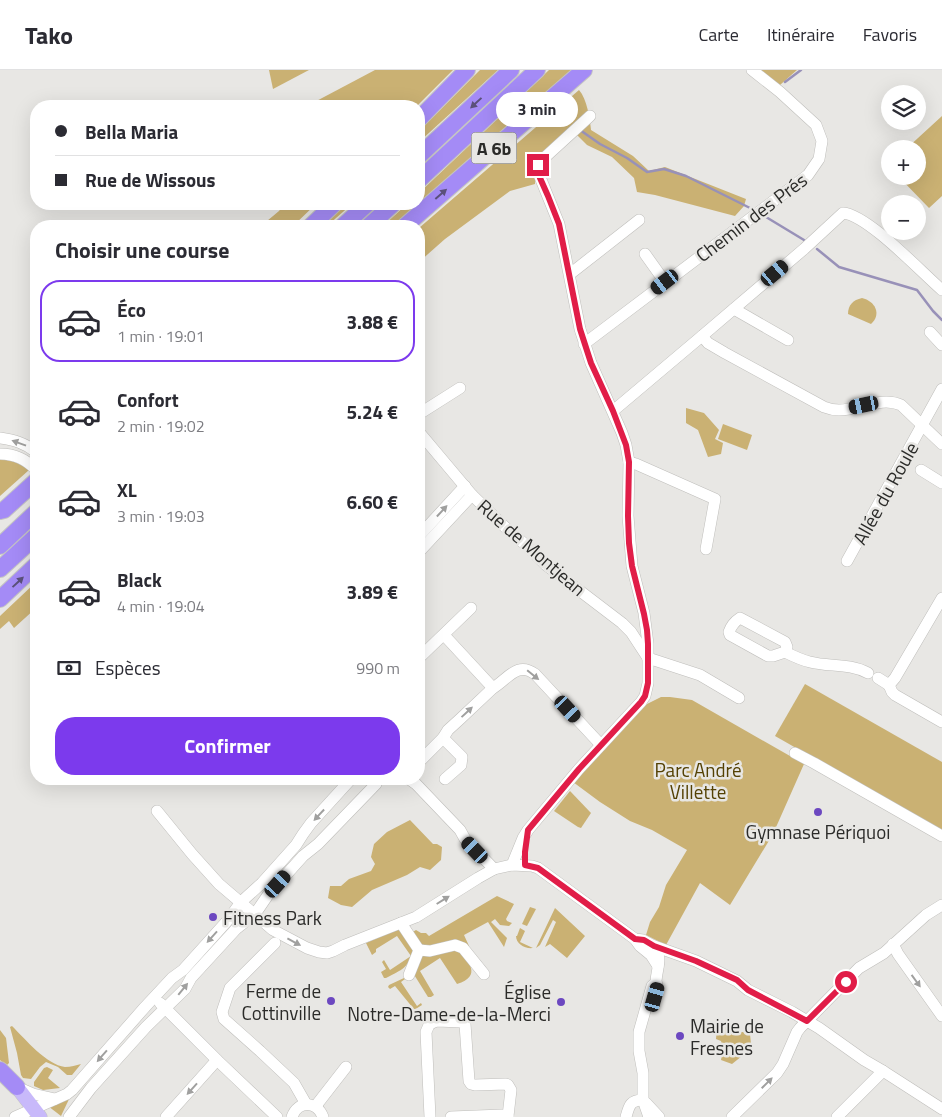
<!DOCTYPE html>
<html lang="fr">
<meta charset="utf-8">
<style>
body{margin:0;font-family:"Titillium Web",sans-serif;background:#f7f7f7;color:#2b2b33;height:100vh;display:flex;flex-direction:column;font-size:19px;white-space:nowrap}
*{box-sizing:border-box;margin:0}
p{font-size:16px;color:#7c7c81}
.icon{flex:none;width:28px;height:28px;fill:none;stroke:currentColor;stroke-width:2;stroke-linecap:round;stroke-linejoin:round}
.map{position:relative;flex:1;overflow:hidden}
.drawer{position:absolute;left:30px;top:150px;width:395px;height:565px;display:flex;flex-direction:column;background:#fff;border-radius:20px;box-shadow:0 5px 20px #0002}
.drawer>*{flex:none}
.top-card{position:absolute;left:30px;top:30px;width:395px;height:110px;border-radius:20px;box-shadow:0 5px 20px #0002;display:grid;align-content:center;height:110px;padding:0 25px;background:#fff}
.tools{position:absolute;left:881px;top:15px;display:grid;gap:10px}
.tools a{display:grid;place-items:center;width:45px;height:45px;border-radius:50%;background:#fff;box-shadow:0 5px 20px #0002;font-size:25px}
.end{position:absolute;width:22px;height:22px;margin:-11px;border:6px solid #e11d48;background:#fff;box-shadow:0 0 0 2px #fff}
.from{border-radius:50%}
.bubble{position:absolute;height:35px;border-radius:18px;background:#fff;box-shadow:0 5px 20px #0002;font-size:16px;font-weight:700;line-height:35px;text-align:center}
.car{position:absolute;width:15px;height:30px;margin:-15px -8px;border-radius:6px;box-shadow:0 0 4px 1px #0007;background:linear-gradient(#222 24%,#8ab4d8 0 40%,#222 0 76%,#8ab4d8 0 86%,#222 0)}
.top-card b{display:flex;align-items:center;gap:18px;height:48px;font-size:19px}
.top-card b+b{border-top:1px solid #e1e1e2}
.top-card i{width:12px;height:12px;background:#2b2b33}
ul{padding:0;list-style:none}
li{display:flex;align-items:center;gap:15px;height:82px;margin:0 10px 8px;padding:0 15px;border:2px solid transparent;border-radius:20px}
li div{flex:1}
li b{display:block;font-size:19px}
li em{font-style:normal;font-weight:700}
li.current{border-color:#7c3aed}
li>.icon{width:45px;height:45px;stroke-width:1.5}
h2{padding:0 25px;font-size:22px;line-height:60px}
.pay{display:flex;align-items:center;gap:12px;height:55px;padding:0 25px;font-size:19px}
.pay p{margin-inline-start:auto}
.cta{display:flex;gap:10px;margin-top:auto;padding:10px 25px}
.cta a{flex:1;height:58px;border-radius:20px;background:#7c3aed;color:#fff;font-size:20px;font-weight:700;line-height:58px;text-align:center}
header{display:flex;align-items:center;gap:30px;box-sizing:border-box;height:70px;padding:0 25px;background:#fff;border-bottom:1px solid #e1e1e2}
header strong{font-size:24px}
nav{display:flex;gap:28px;margin-inline-start:auto;font-size:18px}
.map>svg:first-child{display:block}
.green{fill:#cab173}
.lines{fill:none;stroke-linecap:round;stroke-linejoin:round}
.stream{stroke:#9891b8;stroke-width:2.5}
.minor-casing{stroke:#bfbebb;stroke-width:12}
.major-casing{stroke:#c4c4c3;stroke-width:15}
.highway-casing{stroke:#c4c4c3;stroke-width:18}
.minor{stroke:#fff;stroke-width:11}
.major{stroke:#c8b9fa;stroke-width:14}
.highway{stroke:#a48bf6;stroke-width:16}
.oneway{fill:#5b517b}
.oneway2{fill:#a0a09f}
.route{stroke:#e11d48;stroke-width:6}
.poi-dot{fill:#6c48c0;stroke:#e8e7e4;stroke-width:2}
.labels{text-anchor:middle;dominant-baseline:central;stroke-width:5;stroke-linejoin:round;paint-order:stroke}
.shield{fill:#e8e7e4;stroke:#646361;stroke-width:1}
.shield-label{font-size:18px;font-weight:bold;fill:#2b2b29}
.street-label{font-size:19px;fill:#2b2b29;stroke:#e8e7e4}
.park-label{font-size:19px;fill:#544103;stroke:#e8e7e4}
.poi-label{font-size:19px;fill:#2b2b29;stroke:#e8e7e4;text-anchor:start}
</style>
<header>
<strong>Tako</strong>
<nav><a>Carte</a><a>Itinéraire</a><a>Favoris</a></nav>
</header>
<div class="map">
<svg width="942" height="1047" viewBox="0 0 942 1047">
<rect width="100%" height="100%" fill="#e8e7e4"/>
<g class="green">
<path d="M269,0h40l-36,19z"/>
<path d="M375,0h78l-36,36h-110z"/>
<path d="M480,0h18l-79,72v-11z"/>
<path d="M549,0h24l-179,156h-11l24,-22h12v-11z"/>
<path d="M760,0h37l-17,15z"/>
<path d="M579,20c8,9 11,29 12,40l42,26 16,15 16,-4 81,32 -2,7 -9,10 -80,-21 -18,-3 -3,-14 -22,-21 -25,-12 -16,-16 -36,35v20l-25,7 -65,48 -26,23v-34z"/>
<path d="M942,46v80l-13,12 -31,-32h20v-27h-12z"/>
<path d="M284,134h32l-23,22h-32l18,-15z"/>
<path d="M345,134h7l-25,22h-4z"/>
<path d="M862,228c13,3 20,16 9,26l-23,-10c0,-9 5,-14 14,-16z"/>
<path d="M686,338l18,5 15,17 -4,9 8,4 -2,11 -13,3 -10,-27 -12,-7z"/>
<path d="M723,354l29,11 -5,15 -29,-11z"/>
<path d="M0,390c11,-1 20,4 29,10l-29,26z"/>
<path d="M36,512v26l-22,20 -5,-7 -9,8v-13z"/>
<path d="M805,614l137,78v69l-167,-95z"/>
<path d="M661,627h9l22,3 112,64 -31,70 -43,71 -30,-22 -34,62 -20,-10 4,-13 9,-15 7,-22 21,-35 -35,-20 -22,-9 -30,-19 -27,-20 74,-78z"/>
<path d="M570,721l21,22 -10,15 -3,-1 -24,-16z"/>
<path d="M410,750l23,24h4l5,3 -1,13 -11,10 -10,-3 -13,8 -35,15 -20,17 -11,-2 -13,-7 2,-12h11l8,-7 22,-8 4,-7 -4,-7 3,-13 13,-12z"/>
<path d="M497,826l17,8 -8,15 1,2 5,2 -3,3 -9,-1 -5,-6 -4,3 16,16 -3,9 -16,-25 -24,13 5,11 -4,1h-42l-12,-14 5,-3 5,3h5l3,3z"/>
<path d="M530,837l6,2 -9,17 -5,-2z"/>
<path d="M555,838l30,28 -18,22 -17,-14 -5,3 11,-25 -3,-2 -13,25 -4,3z"/>
<path d="M400,858l15,21c-8,20 -12,20 -29,29h-2l-3,-6 5,-3 -4,-7 2,-2 6,10 21,-14 -14,-20 -21,13v3l-4,3 -6,-12z"/>
<path d="M520,858l5,3 -5,11 13,6c-8,1 -17,-4 -17,-12h1z"/>
<path d="M458,878c10,13 25,28 -1,36l-17,-26 -20,13 14,24 -3,2h-3l-15,-24 9,-18z"/>
<path d="M404,908l1,1 -4,3 16,24 4,-3 1,2 -11,7h-2l4,-4 -18,-22 -5,3 -2,-2 1,-2z"/>
<path d="M725,954l10,8h10l5,2 1,10 -9,12 -10,8 -11,-4 2,-12 -2,-7 -5,-2 1,-11z"/>
<path d="M12,956c13,13 35,39 53,41 6,0 11,-2 16,-3l-9,11h-5l-9,-8 -12,-5 -6,5 -9,12 -8,-1 -2,-3 -4,-22 -7,-26z"/>
<path d="M0,960l6,8 3,25 -3,3 -6,-6z"/>
<path d="M47,997l6,3 -5,8 12,10 -17,2 -9,-4v-4l10,-14z"/>
<path d="M71,1025l-10,21 -13,-10z"/>
</g>
<g class="lines">
<g class="stream">
<path d="M785,12l16,-12"/>
<path d="M580,60l20,14 27,14 20,14 17,-3 22,7 64,32"/>
<path d="M766,147l38,23"/>
<path d="M817,179l22,18 78,23 16,21 9,9"/>
</g>
<g class="minor-casing">
<g id="minor">
<path d="M645,184l20,28"/>
<path d="M570,204l69,-54"/>
<path d="M734,239l54,31"/>
<path d="M930,262l12,13"/>
<path d="M702,266l102,-87 39,-36c25,2 78,59 99,77"/>
<path d="M584,274l224,-169 11,-16 3,-18 -6,-16 -36,-33 -28,-22"/>
<path d="M613,341l89,-75 6,7 17,10 99,54c5,2 10,3 15,3 21,0 42,-14 62,-5l41,39"/>
<path d="M419,344l41,-26"/>
<path d="M419,362l53,63 35,34 20,17 19,19 76,58 9,9 17,26"/>
<path d="M0,368c14,2 25,5 36,14"/>
<path d="M0,384c15,0 26,5 36,16"/>
<path d="M629,392l7,2 79,35 -9,50"/>
<path d="M921,400l21,13"/>
<path d="M419,466l46,-50"/>
<path d="M419,482l53,-57"/>
<path d="M847,491l95,-172"/>
<path d="M444,565l49,53"/>
<path d="M785,582l2,-5 -2,-5 -45,-24c-6,4 -9,8 -11,14l1,3 38,21h5l12,-4c8,4 16,8 25,10 19,5 40,1 58,11"/>
<path d="M419,588l52,-50"/>
<path d="M648,588l52,17 39,23"/>
<path d="M878,608l11,7 6,-7 47,-80"/>
<path d="M889,615l3,7 3,3 47,27"/>
<path d="M443,668l19,19 -1,8 -16,14"/>
<path d="M795,683l19,10 128,73"/>
<path d="M421,690l22,-22 5,-8 11,-10 34,-32c15,-9 24,-27 42,-14l66,71"/>
<path d="M409,709l7,5 44,46 5,9 29,30"/>
<path d="M157,741l35,43 27,30 54,46 34,18 12,4 8,1 6,-2 12,-6 71,-28 62,-39 16,-9 18,-4 20,1 6,2 97,71 8,1 11,6 42,15 41,20 11,9 44,22 27,16 45,32 19,11 59,38"/>
<path d="M512,795l11,-27 5,-8 51,-61 62,-67 4,-6 3,-13v-39l-4,-31 -12,-47 -4,-50 1,-54 -3,-17 -4,-12 -31,-70 -11,-34 -21,-105 -21,-52v-7l5,-6 47,-43"/>
<path d="M401,853l18,27 -10,25"/>
<path d="M635,869l5,7 11,9 7,11"/>
<path d="M275,873l-45,45 -8,24 2,7 36,32 34,32 12,21"/>
<path d="M893,874l5,10 44,62"/>
<path d="M654,876c9,11 3,22 2,35 0,1 2,7 2,8"/>
<path d="M419,880l11,1 25,-6 8,3 21,26"/>
<path d="M160,933l57,57 60,57"/>
<path d="M17,1017l16,7 22,5"/>
<path d="M646,1033l13,14"/>
<path d="M317,1037l1,-4 28,-36"/>
<path d="M15,1047l52,-23 5,-4 73,-83 27,-29 11,-8 45,-50 13,-18 21,-19 34,-38 7,-11 8,-11 40,-44"/>
<path d="M69,1047l22,-29 55,-61 39,-38 6,-11 45,-49 19,-15 13,-19 35,-39 15,-12 58,-60 1,-5"/>
<path d="M166,1047l51,-57"/>
<path d="M292,1047c6,-17 25,-16 31,0"/>
<path d="M430,1047l-4,-85 3,-7 3,-2 5,-2 25,1 3,2 4,57 2,3 4,1 31,-1 2,1 3,5 -3,26"/>
<path d="M451,1047l51,-2 6,2"/>
<path d="M626,1047c3,-11 4,-17 17,-17"/>
<path d="M649,1047l-6,-17v-27l-4,-22v-19l13,-46 4,-3"/>
<path d="M732,1047l45,-44 6,-9 14,-32 3,-4 59,-60 25,-15 42,-38 16,-10"/>
<path d="M837,1047l46,-46"/>
</g>
</g>
<g class="major-casing">
<path id="major" d="M17,1017l23,30"/>
</g>
<g class="highway-casing">
<g id="highway">
<path d="M419,49l48,-49"/>
<path d="M419,86l92,-86"/>
<path d="M419,110l118,-110"/>
<path d="M311,156l23,-22"/>
<path d="M343,156l24,-22"/>
<path d="M369,156l24,-22"/>
<path d="M405,156l179,-156"/>
<path d="M0,441l4,-1 32,-29"/>
<path d="M0,476l36,-34"/>
<path d="M0,499l36,-33"/>
<path d="M0,529l36,-34"/>
<path d="M0,1000l17,17"/>
</g>
</g>
<use href="#minor" class="minor"/>
<use href="#major" class="major"/>
<use href="#highway" class="highway"/>
</g>
<defs><path id="oneway-solid" d="M-6-.8H1V-3.2L6.5 0L1 3.2V.8H-6Z" transform="scale(1.25)"/></defs>
<g class="oneway">
<use href="#oneway-solid" transform="translate(476 33) rotate(137)"/>
<use href="#oneway-solid" transform="translate(441 124) rotate(-41)"/>
<use href="#oneway-solid" transform="translate(18 512) rotate(-43)"/>
</g>
<g class="oneway2">
<use href="#oneway-solid" transform="translate(19 373) rotate(-160)"/>
<use href="#oneway-solid" transform="translate(442 441) rotate(-47)"/>
<use href="#oneway-solid" transform="translate(533 605) rotate(39)"/>
<use href="#oneway-solid" transform="translate(467 642) rotate(-43)"/>
<use href="#oneway-solid" transform="translate(319 745) rotate(133)"/>
<use href="#oneway-solid" transform="translate(443 830) rotate(-32)"/>
<use href="#oneway-solid" transform="translate(212 867) rotate(132)"/>
<use href="#oneway-solid" transform="translate(294 872) rotate(28)"/>
<use href="#oneway-solid" transform="translate(916 911) rotate(54)"/>
<use href="#oneway-solid" transform="translate(183 919) rotate(-51)"/>
<use href="#oneway-solid" transform="translate(102 986) rotate(131)"/>
<use href="#oneway-solid" transform="translate(767 1013) rotate(-45)"/>
<use href="#oneway-solid" transform="translate(192 1019) rotate(132)"/>
</g>
<g class="lines">
<path class="route" d="M538,95v7l2,6 8,18 11,28 21,105 11,34 22,48 13,34 3,17 -1,54 1,27 3,23 12,48 3,16 1,14v39l-3,13 -4,6 -62,67 -51,61 -3,22v13l13,3 97,71 9,1 10,6 42,15 41,19 11,10 59,31 39,-39"/>
</g>
<g class="poi-dot">
<circle cx="818" cy="742" r="5"/>
<circle cx="213" cy="847" r="5"/>
<circle cx="331" cy="931" r="5"/>
<circle cx="561" cy="932" r="5"/>
<circle cx="680" cy="966" r="5"/>
</g>
<g class="labels">
<rect class="shield" x="471.5" y="62.5" width="45" height="31" rx="4"/>
<g class="shield-label">
<text x="494" y="78">A 6b</text>
</g>
<g class="street-label">
<text transform="translate(751 147) rotate(-37)">Chemin des Prés</text>
<text transform="translate(885 423) rotate(-61)">Allée du Roule</text>
<text transform="translate(532 477) rotate(41)">Rue de Montjean</text>
</g>
<g class="park-label">
<text x="698" y="699">Parc André<tspan x="698" dy="22">Villette</tspan></text>
</g>
<g class="poi-label">
<text x="818" y="761" text-anchor="middle">Gymnase Périquoi</text>
<text x="223" y="847">Fitness Park</text>
<text x="321" y="920" text-anchor="end">Ferme de<tspan x="321" dy="22">Cottinville</tspan></text>
<text x="551" y="921" text-anchor="end">Église<tspan x="551" dy="22">Notre-Dame-de-la-Merci</tspan></text>
<text x="690" y="955">Mairie de<tspan x="690" dy="22">Fresnes</tspan></text>
</g>
</g>
</svg>
<div class="tools">
<a><svg class="icon" aria-label="layers" viewBox="0 0 24 24"><path d="M12 4l9 5-9 5-9-5zM3 14l9 5 9-5"/></svg></a>
<a>+</a>
<a>−</a>
</div>
<i class="end from" style="left:846px;top:912px"></i>
<i class="end" style="left:538px;top:95px"></i>
<div class="bubble" style="left:496px;top:22px;width:82px">3 min</div>
<i class="car" style="left:775px;top:203px;rotate:50deg"></i>
<i class="car" style="left:665px;top:212px;rotate:233deg"></i>
<i class="car" style="left:864px;top:335px;rotate:258deg"></i>
<i class="car" style="left:568px;top:639px;rotate:137deg"></i>
<i class="car" style="left:475px;top:780px;rotate:316deg"></i>
<i class="car" style="left:278px;top:814px;rotate:42deg"></i>
<i class="car" style="left:655px;top:927px;rotate:16deg"></i>
<div class="top-card">
<b><i class="from"></i>Bella Maria</b>
<b><i></i>Rue de Wissous</b>
</div>
<section class="drawer">
<h2>Choisir une course</h2>
<ul>
<li class="current"><svg class="icon" aria-label="car" viewBox="0 0 24 24"><path d="M5 17H2v-5l4-1 3-4h7l3 4 3 1v5h-3M9 17h6M6 11h13"/><circle cx="7" cy="17" r="2"/><circle cx="17" cy="17" r="2"/></svg><div><b>Éco</b><p>1 min · 19:01</p></div><em>3.88 €</em></li>
<li><svg class="icon" aria-label="car" viewBox="0 0 24 24"><path d="M5 17H2v-5l4-1 3-4h7l3 4 3 1v5h-3M9 17h6M6 11h13"/><circle cx="7" cy="17" r="2"/><circle cx="17" cy="17" r="2"/></svg><div><b>Confort</b><p>2 min · 19:02</p></div><em>5.24 €</em></li>
<li><svg class="icon" aria-label="car" viewBox="0 0 24 24"><path d="M5 17H2v-5l4-1 3-4h7l3 4 3 1v5h-3M9 17h6M6 11h13"/><circle cx="7" cy="17" r="2"/><circle cx="17" cy="17" r="2"/></svg><div><b>XL</b><p>3 min · 19:03</p></div><em>6.60 €</em></li>
<li><svg class="icon" aria-label="car" viewBox="0 0 24 24"><path d="M5 17H2v-5l4-1 3-4h7l3 4 3 1v5h-3M9 17h6M6 11h13"/><circle cx="7" cy="17" r="2"/><circle cx="17" cy="17" r="2"/></svg><div><b>Black</b><p>4 min · 19:04</p></div><em>3.89 €</em></li>
</ul>
<div class="pay"><svg class="icon" aria-label="cash" viewBox="0 0 24 24"><path d="M3 7h18v10H3z"/><circle cx="12" cy="12" r="2"/></svg>Espèces<p>990 m</p></div>
<div class="cta"><a>Confirmer</a></div>
</section>
</div>
